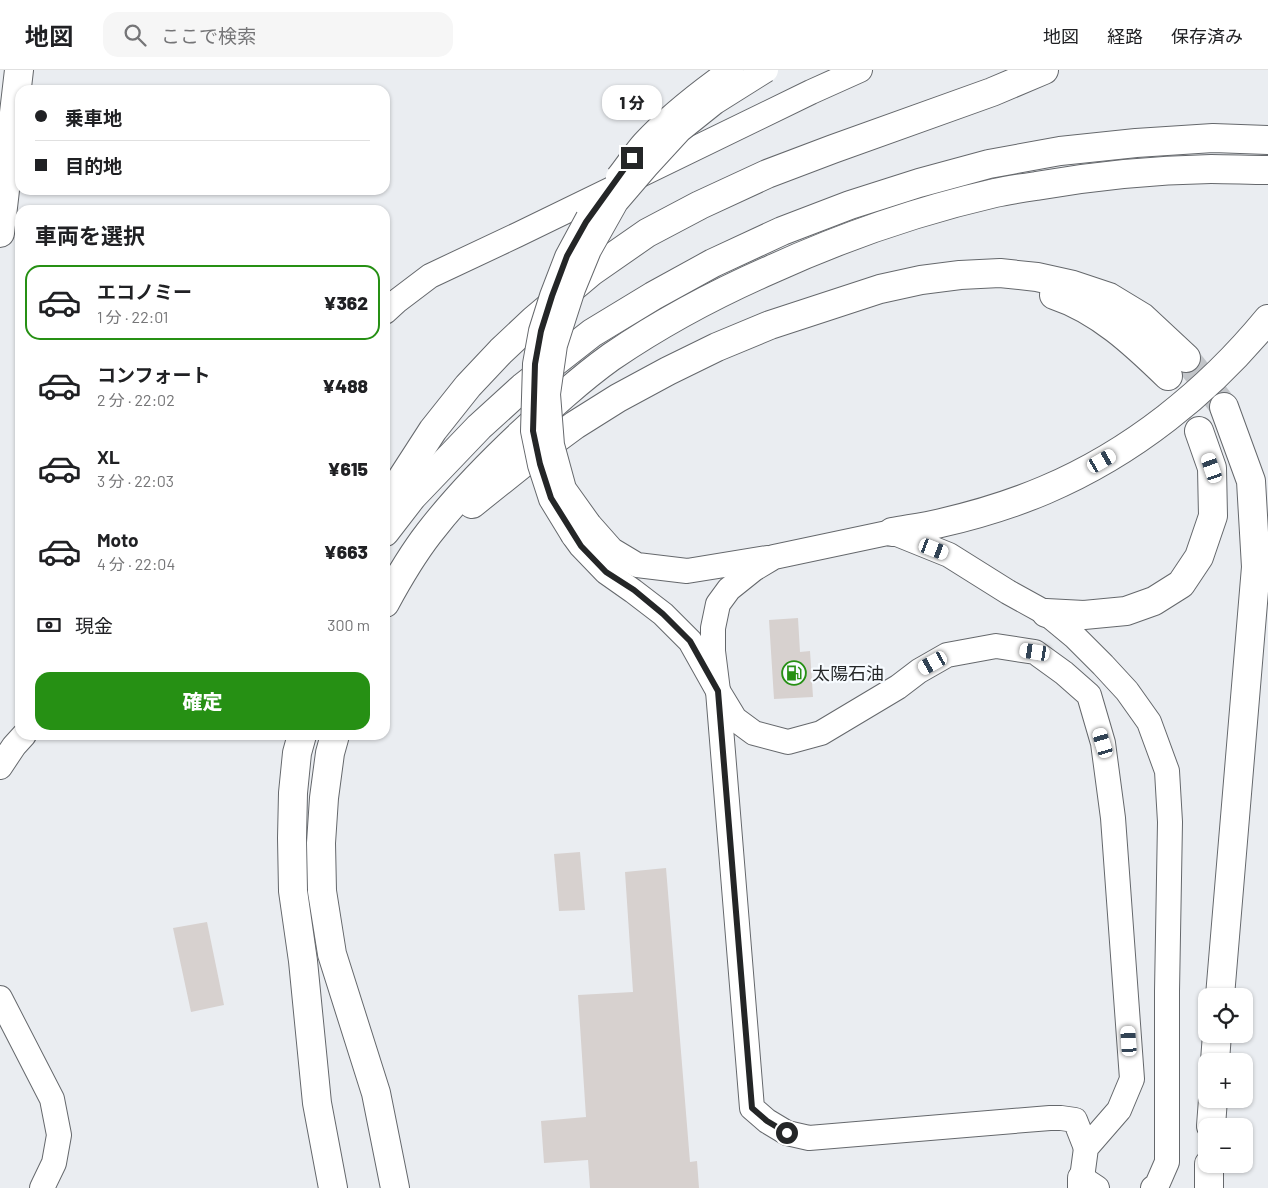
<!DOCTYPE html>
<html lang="ja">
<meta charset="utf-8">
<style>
body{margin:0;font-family:Barlow,"Noto Sans JP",sans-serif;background:#f6f6f6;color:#202124;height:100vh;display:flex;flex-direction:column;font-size:19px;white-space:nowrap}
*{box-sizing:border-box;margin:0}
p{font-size:16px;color:#757577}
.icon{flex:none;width:28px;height:28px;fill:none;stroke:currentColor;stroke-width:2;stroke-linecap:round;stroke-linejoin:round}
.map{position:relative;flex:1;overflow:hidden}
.side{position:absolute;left:15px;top:135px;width:375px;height:535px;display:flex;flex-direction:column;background:#fff;border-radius:15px;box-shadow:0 1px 4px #0004}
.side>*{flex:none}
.hud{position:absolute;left:15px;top:15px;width:375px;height:110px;border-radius:15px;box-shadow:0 1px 4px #0004;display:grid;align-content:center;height:110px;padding:0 20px;background:#fff}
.fabs{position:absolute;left:1198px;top:918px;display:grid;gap:10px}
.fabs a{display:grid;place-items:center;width:55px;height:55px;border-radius:10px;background:#fff;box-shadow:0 1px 4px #0004;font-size:25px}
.end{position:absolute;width:22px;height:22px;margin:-11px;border:6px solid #242627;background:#fff;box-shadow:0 0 0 2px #fff}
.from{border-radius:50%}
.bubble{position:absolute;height:35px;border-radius:15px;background:#fff;box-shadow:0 1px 4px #0004;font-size:16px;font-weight:800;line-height:35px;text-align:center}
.car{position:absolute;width:15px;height:30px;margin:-15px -8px;border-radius:6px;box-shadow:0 0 4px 1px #0007;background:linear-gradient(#fff 24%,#345 0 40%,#fff 0 76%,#345 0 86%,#fff 0)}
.hud b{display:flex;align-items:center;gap:18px;height:48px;font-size:19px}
.hud b+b{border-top:1px solid #e0e0e0}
.hud i{width:12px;height:12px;background:#202124}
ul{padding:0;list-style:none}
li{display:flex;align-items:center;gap:15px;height:75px;margin:0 10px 8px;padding:0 10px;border:2px solid transparent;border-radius:15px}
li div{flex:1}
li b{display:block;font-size:19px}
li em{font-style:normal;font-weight:800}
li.on{border-color:#269014}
li>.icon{width:45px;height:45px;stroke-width:1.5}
h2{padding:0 20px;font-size:22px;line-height:60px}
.pay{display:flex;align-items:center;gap:12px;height:55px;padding:0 20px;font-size:19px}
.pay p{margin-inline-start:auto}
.primary-button{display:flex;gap:10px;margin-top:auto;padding:10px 20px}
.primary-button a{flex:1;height:58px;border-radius:15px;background:#269014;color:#fff;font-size:20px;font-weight:800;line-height:58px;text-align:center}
header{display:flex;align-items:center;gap:30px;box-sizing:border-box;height:70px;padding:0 25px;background:#fff;border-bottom:1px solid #e0e0e0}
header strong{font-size:24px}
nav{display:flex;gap:28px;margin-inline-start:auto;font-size:18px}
.search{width:350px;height:45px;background:#f6f6f6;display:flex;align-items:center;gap:12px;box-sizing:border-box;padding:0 18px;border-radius:15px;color:#757577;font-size:19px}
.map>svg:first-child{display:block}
.building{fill:#d7d1cf}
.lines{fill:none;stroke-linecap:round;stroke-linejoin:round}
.highway-tunnel{stroke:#c2c5c9;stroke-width:28;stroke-dasharray:28 14;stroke-linecap:butt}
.minor-casing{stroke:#65686c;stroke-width:26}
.highway-casing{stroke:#65686c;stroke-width:30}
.minor{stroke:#fff;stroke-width:24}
.highway{stroke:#fff;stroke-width:28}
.minor-bridge-casing{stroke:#65686c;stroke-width:26;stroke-linecap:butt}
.minor-bridge{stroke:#fff;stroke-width:24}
.route{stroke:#242627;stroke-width:6}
.labels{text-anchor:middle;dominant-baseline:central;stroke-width:4.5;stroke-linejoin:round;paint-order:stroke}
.poi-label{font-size:18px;fill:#242627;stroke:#f7fbff;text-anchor:start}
</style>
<header>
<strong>地図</strong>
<div class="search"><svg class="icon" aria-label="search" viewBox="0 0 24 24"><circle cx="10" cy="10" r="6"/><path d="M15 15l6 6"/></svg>ここで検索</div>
<nav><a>地図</a><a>経路</a><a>保存済み</a></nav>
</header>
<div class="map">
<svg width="1268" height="1118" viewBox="0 0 1268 1118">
<rect width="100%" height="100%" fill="#eaedf1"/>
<g class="building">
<path d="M798,548l2,34 10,-1 3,46 -39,2 -5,-79z"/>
<path d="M580,782l5,58 -26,1 -5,-57z"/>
<path d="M666,798l24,294 7,-1 2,27h-109l-2,-28 -44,3 -3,-42 45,-4 -8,-122 55,-3 -8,-120z"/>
<path d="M207,852l17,83 -33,7 -18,-84z"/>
</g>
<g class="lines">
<path class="highway-tunnel" d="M1186,288l38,49"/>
<g class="minor-casing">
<g id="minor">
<path d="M385,242l12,-11 33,-25 87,-41 294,-143 49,-22"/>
<path d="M589,454l23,26 25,15 50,6 80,-13"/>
<path d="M573,465l8,11 25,26 27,19 30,23 27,27 28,50 17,28 19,14 34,9 33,-9 77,-46 21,-16 28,-16 49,-9 39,6 29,21 25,22 14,48 10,75 19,261 -13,31 -33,38 -4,30 15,10"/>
<path d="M0,697l14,-21 10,-11"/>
<path d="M0,928l52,101 7,36 -5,28 -12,25"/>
<path d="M1086,1078l-11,-28 -14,-2h-11l-241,20 -22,-5 -20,-12 -15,-13 -34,-417 -5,-40v-23l5,-24 11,-15 25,-20 20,-12 118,-25 57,23 59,37 38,21 29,24 28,28 24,26 22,31 18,49 3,51 -3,169v171l-10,23 -4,3"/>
</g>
</g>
<g class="highway-casing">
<g id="highway">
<path d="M0,163l19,-163"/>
<path d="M1054,225c45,15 80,48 114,81"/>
<path d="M472,434l50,-40 53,-39 43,-27 50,-27 49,-24 53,-22 110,-36 41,-9 39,-5 40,-2 37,4 36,8 36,12 33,20 44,41"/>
<path d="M385,442l17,-34 31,-48 35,-44 33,-35 33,-31 57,-48 56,-39 53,-28 67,-31 66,-25 159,-57 52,-22"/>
<path d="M385,462l27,-35 67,-70 44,-40 69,-54 61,-37 60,-33 69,-32 68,-26 69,-22 70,-19 71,-13 76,-8 77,-5 55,2"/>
<path d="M892,462c16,-3 33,-5 49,-9 35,-8 71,-19 104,-33 87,-37 163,-98 223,-171"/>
<path d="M385,533c13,-24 27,-48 44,-70 27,-35 59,-68 92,-99 29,-27 58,-54 90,-77 50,-34 104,-63 159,-87 72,-33 147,-59 225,-77 13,-3 27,-5 41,-7 57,-10 117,-16 175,-17 19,0 38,1 57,1"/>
<path d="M1046,543l38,2 42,-4 28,-10 27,-17 18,-27 14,-41 -1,-48 -13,-37"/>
<path d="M302,665l-5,18 -4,40 -1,45 1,53 10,70 14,142 16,85"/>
<path d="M335,665l-5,18 -6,45 -3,45 1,48 10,63 44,139 19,95"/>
<path d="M1220,926l36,-429 -5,-86 -27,-74"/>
<path d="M1215,991l2,-27"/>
<path d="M1211,1056l2,-27"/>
<path d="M1082,1108v10"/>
<path d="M1209,1118v-24"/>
</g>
</g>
<use href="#minor" class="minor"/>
<use href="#highway" class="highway"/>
<g class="minor-bridge-casing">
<g id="minor-bridge">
<path d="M618,107c9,-11 17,-24 26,-34 26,-28 56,-51 87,-73"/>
<path d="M589,454l-25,-35 -12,-44 -4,-51 7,-49 18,-56 16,-39 27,-48 30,-35 34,-37 35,-28 51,-32"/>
<path d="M573,465l-22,-36 -11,-34 -7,-34 2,-67 6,-33 11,-35 15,-39 21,-39"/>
</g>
</g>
<use href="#minor-bridge" class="minor-bridge"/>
</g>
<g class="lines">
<path class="route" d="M632,88l-46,64 -19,34 -15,40 -11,35 -6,33 -2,67 7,33 11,34 30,48 25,26 28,18 29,24 27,27 28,50 34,417 15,13 20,12"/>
</g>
<defs>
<g id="fuel-ring" transform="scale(1.25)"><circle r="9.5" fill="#f7fbff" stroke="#269014" stroke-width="1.5"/><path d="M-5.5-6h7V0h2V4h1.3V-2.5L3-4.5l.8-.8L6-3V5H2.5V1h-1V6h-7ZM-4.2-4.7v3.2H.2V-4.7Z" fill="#269014"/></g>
</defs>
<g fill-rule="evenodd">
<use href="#fuel-ring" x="794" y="603"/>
</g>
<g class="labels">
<g class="poi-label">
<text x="812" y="603">太陽石油</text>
</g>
</g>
</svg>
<div class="fabs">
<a><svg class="icon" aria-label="locate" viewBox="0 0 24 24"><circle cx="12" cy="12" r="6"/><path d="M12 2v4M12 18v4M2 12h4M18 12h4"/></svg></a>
<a>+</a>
<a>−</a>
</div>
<i class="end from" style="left:787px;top:1063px"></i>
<i class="end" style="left:632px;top:88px"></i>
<div class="bubble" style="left:602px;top:15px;width:60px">1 分</div>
<i class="car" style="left:1102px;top:391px;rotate:60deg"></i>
<i class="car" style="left:1212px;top:398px;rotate:341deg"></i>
<i class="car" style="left:934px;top:479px;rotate:111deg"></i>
<i class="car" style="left:1035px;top:582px;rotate:279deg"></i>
<i class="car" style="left:933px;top:593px;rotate:241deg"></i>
<i class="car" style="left:1103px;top:673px;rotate:343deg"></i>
<i class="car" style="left:1129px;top:971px;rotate:356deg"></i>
<div class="hud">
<b><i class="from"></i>乗車地</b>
<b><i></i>目的地</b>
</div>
<section class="side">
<h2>車両を選択</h2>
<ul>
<li class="on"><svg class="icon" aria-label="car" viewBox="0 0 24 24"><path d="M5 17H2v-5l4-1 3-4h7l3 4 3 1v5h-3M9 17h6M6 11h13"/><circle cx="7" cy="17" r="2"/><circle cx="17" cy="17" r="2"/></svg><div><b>エコノミー</b><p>1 分 · 22:01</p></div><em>¥362</em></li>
<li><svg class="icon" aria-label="car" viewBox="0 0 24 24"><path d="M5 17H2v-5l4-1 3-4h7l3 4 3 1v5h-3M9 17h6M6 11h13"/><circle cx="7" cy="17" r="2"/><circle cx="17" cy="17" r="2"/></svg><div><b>コンフォート</b><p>2 分 · 22:02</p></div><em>¥488</em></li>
<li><svg class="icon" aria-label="car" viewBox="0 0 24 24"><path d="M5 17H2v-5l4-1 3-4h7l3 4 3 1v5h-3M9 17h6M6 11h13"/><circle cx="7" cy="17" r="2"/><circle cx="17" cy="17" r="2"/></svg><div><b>XL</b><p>3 分 · 22:03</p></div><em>¥615</em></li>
<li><svg class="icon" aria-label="car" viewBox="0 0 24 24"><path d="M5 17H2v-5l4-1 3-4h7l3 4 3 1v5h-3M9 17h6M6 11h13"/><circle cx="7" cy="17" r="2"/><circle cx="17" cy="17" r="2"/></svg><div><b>Moto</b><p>4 分 · 22:04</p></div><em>¥663</em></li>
</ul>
<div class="pay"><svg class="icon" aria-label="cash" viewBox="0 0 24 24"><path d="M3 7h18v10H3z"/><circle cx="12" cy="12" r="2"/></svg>現金<p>300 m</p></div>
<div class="primary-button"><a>確定</a></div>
</section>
</div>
